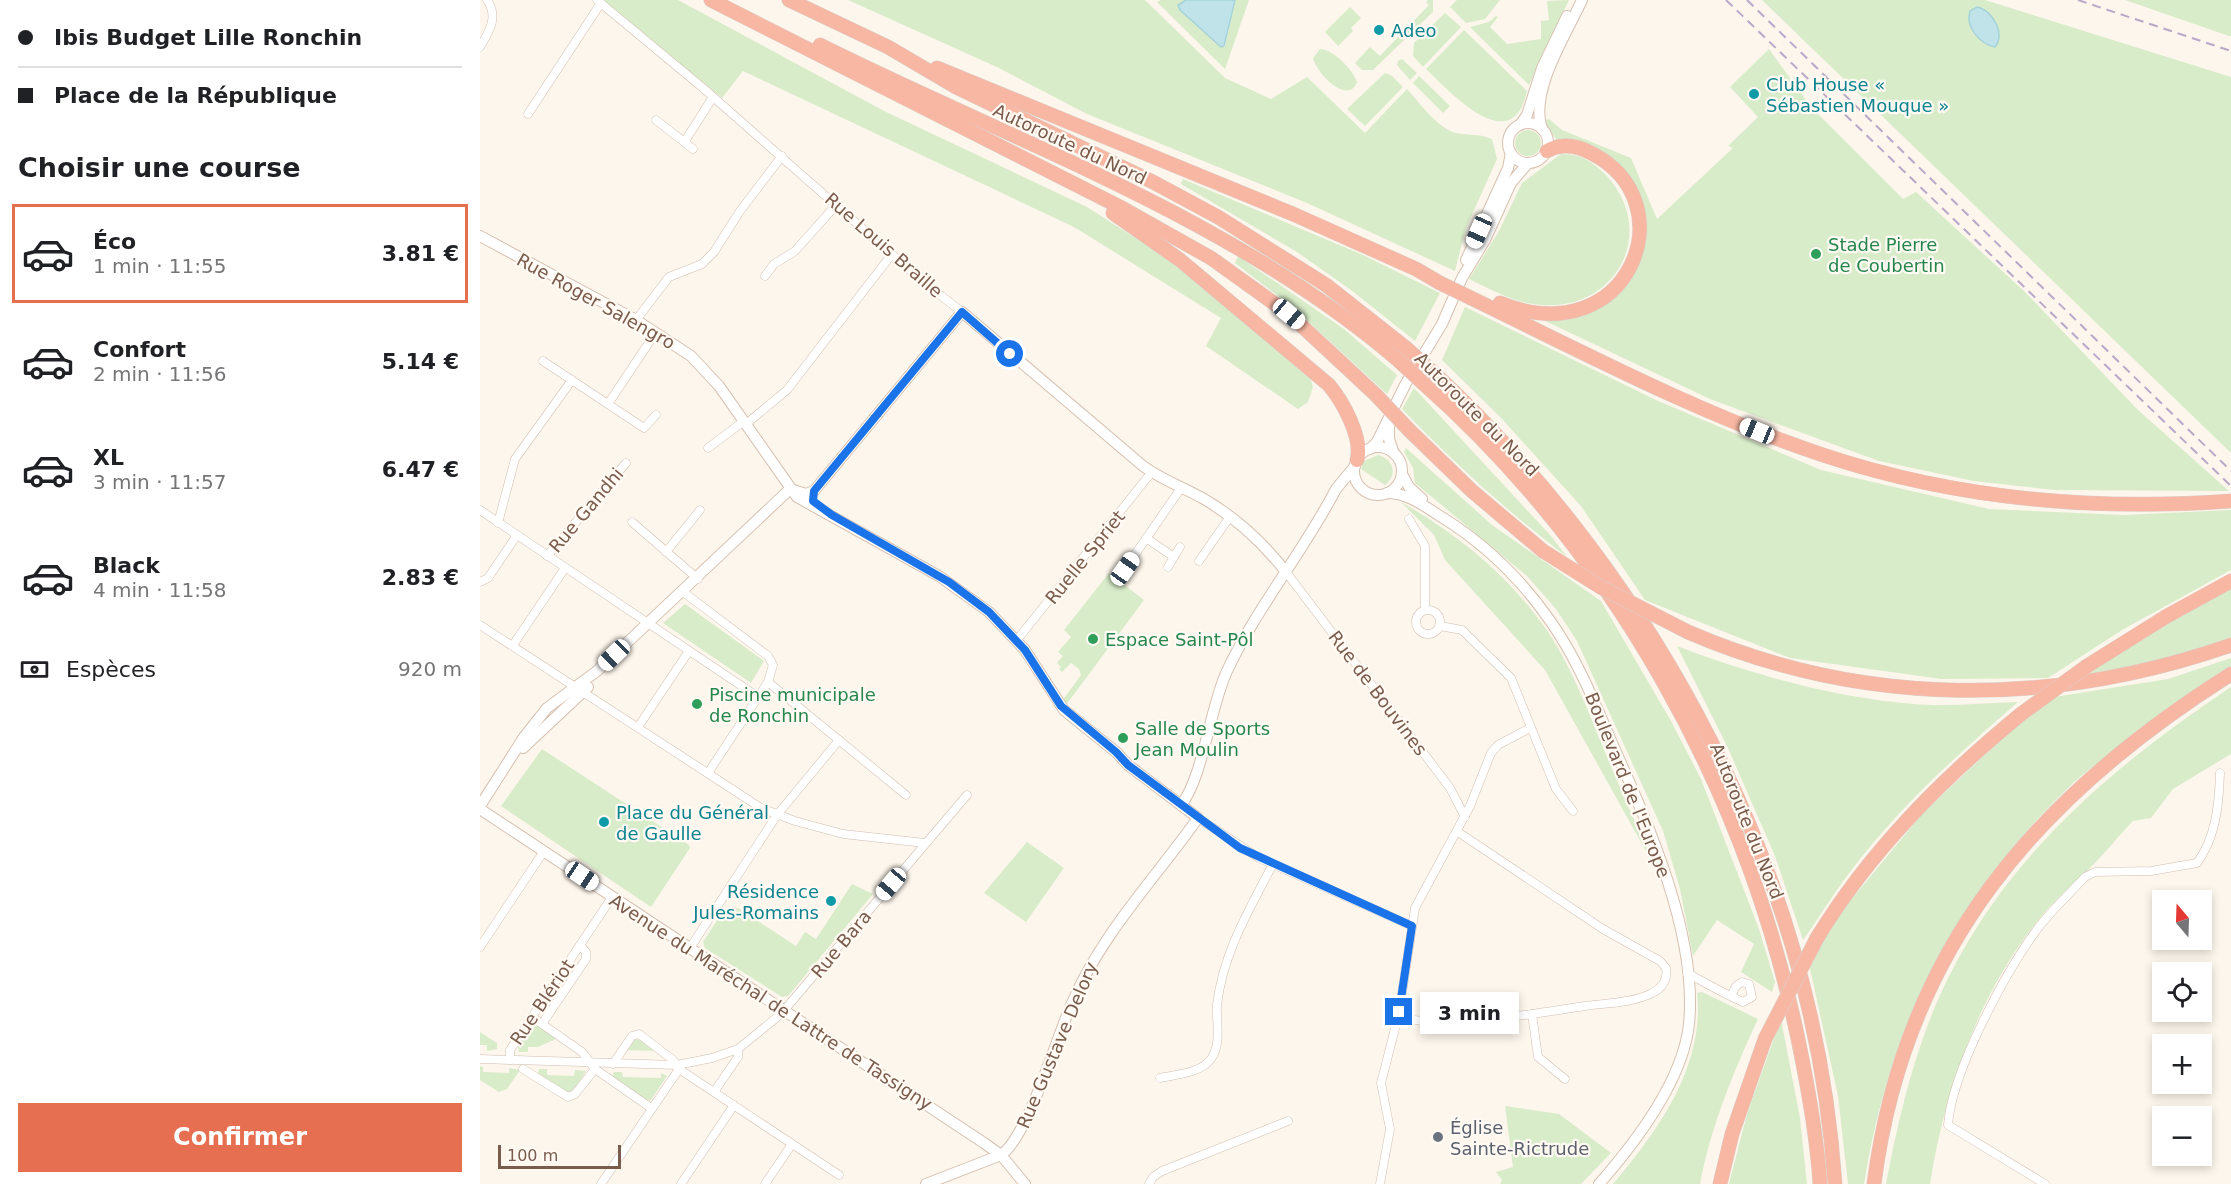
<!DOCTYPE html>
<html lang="fr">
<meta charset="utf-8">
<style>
body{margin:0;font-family:"DejaVu Sans",sans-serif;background:#f6f6f6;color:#202124;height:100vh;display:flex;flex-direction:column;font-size:22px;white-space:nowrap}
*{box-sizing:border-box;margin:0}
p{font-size:20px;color:#757577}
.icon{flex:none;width:33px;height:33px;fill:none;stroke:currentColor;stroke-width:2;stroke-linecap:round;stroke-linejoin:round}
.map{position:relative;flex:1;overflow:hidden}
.drawer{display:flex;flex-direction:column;background:#fff;width:480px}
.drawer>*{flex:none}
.guide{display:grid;align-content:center;height:132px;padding:0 18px;background:#fff}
.needle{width:39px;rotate:341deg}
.buttons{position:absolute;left:1672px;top:890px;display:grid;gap:12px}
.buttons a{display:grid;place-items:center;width:60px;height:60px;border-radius:0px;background:#fff;box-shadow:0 3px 9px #0003;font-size:30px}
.scale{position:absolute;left:18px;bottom:15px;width:123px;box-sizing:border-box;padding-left:6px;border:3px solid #7a5c4d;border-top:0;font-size:16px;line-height:21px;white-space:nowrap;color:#7a5c4d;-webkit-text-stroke:4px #fffaf3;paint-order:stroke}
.end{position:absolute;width:27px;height:27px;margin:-14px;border:8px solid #1a73e8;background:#fff;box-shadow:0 0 0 3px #fff}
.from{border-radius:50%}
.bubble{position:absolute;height:42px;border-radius:0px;background:#fff;box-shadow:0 3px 9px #0003;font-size:20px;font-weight:800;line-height:42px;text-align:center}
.car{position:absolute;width:18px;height:36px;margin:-18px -9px;border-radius:8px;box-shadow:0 0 4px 2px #0007;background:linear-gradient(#fff 24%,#345 0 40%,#fff 0 76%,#345 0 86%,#fff 0)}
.guide b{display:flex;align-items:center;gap:21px;height:57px;font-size:22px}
.guide b+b{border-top:2px solid #e0e0e0}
.guide i{width:15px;height:15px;background:#202124}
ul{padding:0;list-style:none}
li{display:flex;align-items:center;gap:18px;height:99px;margin:0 12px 9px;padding:0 6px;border:3px solid transparent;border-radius:0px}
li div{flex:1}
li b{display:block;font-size:22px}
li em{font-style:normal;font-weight:800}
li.current{border-color:#e76f51}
li>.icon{width:54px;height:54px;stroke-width:1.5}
h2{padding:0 18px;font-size:27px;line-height:72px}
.pay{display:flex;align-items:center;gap:15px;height:66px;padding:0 18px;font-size:22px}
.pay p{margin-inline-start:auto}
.action{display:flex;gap:12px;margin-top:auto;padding:12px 18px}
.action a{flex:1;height:69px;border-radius:0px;background:#e76f51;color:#fff;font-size:24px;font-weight:800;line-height:69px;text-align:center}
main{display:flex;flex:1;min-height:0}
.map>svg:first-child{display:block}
.green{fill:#d8ecc9}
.water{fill:#bfe3e8;stroke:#a5d3da;stroke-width:1.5}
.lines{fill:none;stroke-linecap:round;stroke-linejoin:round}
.street-casing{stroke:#d1beb0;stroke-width:9}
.secondary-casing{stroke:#d6c0b0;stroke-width:12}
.highway-casing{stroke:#dad1cd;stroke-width:15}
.street{stroke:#fff;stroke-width:8}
.secondary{stroke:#fff;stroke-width:10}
.highway{stroke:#f7b7a3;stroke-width:14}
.rail{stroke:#b9a8c9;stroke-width:2;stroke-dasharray:9 6;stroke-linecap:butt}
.highway-bridge-casing{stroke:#dad1cd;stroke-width:15;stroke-linecap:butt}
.highway-bridge{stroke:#f7b7a3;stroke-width:14}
.route{stroke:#1a73e8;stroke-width:8}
.culture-dot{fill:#0f9aa8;stroke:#fffaf3;stroke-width:2}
.leisure-dot{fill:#2e9e5b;stroke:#fffaf3;stroke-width:2}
.worship-dot{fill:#6b7280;stroke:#fffaf3;stroke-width:2}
.labels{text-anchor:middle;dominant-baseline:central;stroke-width:4.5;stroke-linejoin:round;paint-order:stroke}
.culture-label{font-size:18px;fill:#0d838f;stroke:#fffaf3;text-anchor:start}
.street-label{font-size:18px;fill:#7a5c4d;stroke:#fffaf3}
.leisure-label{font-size:18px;fill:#27864d;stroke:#fffaf3;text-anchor:start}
.worship-label{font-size:18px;fill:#5b616d;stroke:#fffaf3;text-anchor:start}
</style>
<main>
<section class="drawer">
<div class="guide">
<b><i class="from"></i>Ibis Budget Lille Ronchin</b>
<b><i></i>Place de la République</b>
</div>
<h2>Choisir une course</h2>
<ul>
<li class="current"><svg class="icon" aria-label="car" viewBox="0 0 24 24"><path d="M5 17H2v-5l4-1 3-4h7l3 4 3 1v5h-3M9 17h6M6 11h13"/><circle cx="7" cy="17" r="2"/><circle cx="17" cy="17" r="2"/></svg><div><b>Éco</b><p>1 min · 11:55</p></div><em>3.81 €</em></li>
<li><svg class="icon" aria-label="car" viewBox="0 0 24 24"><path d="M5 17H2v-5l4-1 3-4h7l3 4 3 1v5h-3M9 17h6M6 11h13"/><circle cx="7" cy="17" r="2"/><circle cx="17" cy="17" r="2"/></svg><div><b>Confort</b><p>2 min · 11:56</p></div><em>5.14 €</em></li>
<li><svg class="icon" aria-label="car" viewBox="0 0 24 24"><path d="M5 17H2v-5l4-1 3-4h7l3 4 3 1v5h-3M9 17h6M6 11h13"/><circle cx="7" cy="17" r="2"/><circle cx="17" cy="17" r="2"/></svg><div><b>XL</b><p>3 min · 11:57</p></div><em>6.47 €</em></li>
<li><svg class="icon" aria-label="car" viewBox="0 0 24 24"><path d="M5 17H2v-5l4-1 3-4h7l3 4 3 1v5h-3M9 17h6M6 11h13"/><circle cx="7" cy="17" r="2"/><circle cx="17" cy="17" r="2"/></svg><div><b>Black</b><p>4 min · 11:58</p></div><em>2.83 €</em></li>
</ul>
<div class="pay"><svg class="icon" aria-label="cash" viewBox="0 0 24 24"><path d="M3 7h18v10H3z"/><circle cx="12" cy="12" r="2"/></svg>Espèces<p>920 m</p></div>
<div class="action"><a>Confirmer</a></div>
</section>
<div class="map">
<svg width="1751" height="1184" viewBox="0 0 1751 1184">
<rect width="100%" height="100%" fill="#fdf6ec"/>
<g class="green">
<path d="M122,0h76l206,111 203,96 86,55 137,115 3,10 -5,15 -10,7 -92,-63 15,-28 -147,-91 -331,-156 -21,27z"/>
<path d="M368,0h297l80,78 46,21 36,-22 58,56 42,-44c13,14 29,38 49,44 13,3 23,0 36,6l5,20 -31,69 -11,43 -148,-68 -220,-89 -88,-46z"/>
<path d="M681,0h25l-8,5 47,41 10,-46h14l-24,69 -68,-67z"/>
<path d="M948,0h5v12l-60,58h-11l-7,-7 15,-16 10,9 49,-51 -3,-3z"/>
<path d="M977,0h43l-15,19 -19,4 -16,-16z"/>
<path d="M1089,0l-40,85 -59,-58 19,-5 7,-6 2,1 -8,10 17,17 34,-5v-18l8,-1 -2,-19z"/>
<path d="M1282,0h223l246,77v376z"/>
<path d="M1645,0h106v36h-2z"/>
<path d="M870,7l11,11 -10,10 2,3 -15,15 -13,-14z"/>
<path d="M965,13l16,14 -38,40 -10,-11 1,-13z"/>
<path d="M984,30l63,61c-15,69 -76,2 -101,-22z"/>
<path d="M840,49c13,0 33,21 37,33 -9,24 -41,-9 -44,-24z"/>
<path d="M1289,49l42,58 92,92 13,-7 109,100 112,117 92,82 -174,-1 -81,-9 -95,-20 -169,-62 -169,-80c38,1 76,-12 92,-49 3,-5 7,-12 7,-17 2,-19 -8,-54 -11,-74l-71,-37 -14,-21 5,-2 13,11 69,28 26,61 76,-71 -5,-2 30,-29 -28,-30z"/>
<path d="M922,59l15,14 -7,7 -13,-15 1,-4z"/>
<path d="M905,73l6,2 12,12 -38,39 -18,-17z"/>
<path d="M939,76l31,30 -7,7 -30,-30z"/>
<circle cx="1048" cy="143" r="13"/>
<path d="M1081,154c18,-1 32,8 44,20 57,60 7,143 -72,130 -22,-3 -43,-15 -64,-25l30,-48 23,-48z"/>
<path d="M703,179l180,76 77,38 -25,48 -64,-51 -54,-38 -116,-68z"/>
<path d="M758,256l106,73 53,46 -10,19 -91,-84 -61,-47z"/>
<path d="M985,307l191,93 165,70 168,39 134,6 108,-5v60l-109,60 -74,48 -107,1 -151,-21 -145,-58 -64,-94 -80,-88 -59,-58z"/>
<path d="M934,388l137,148 16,21c-59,-45 -113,-94 -165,-148z"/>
<path d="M926,448l86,77 109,76 70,120 30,58 58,150 16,53 -3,10 -31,-20 13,-28 -37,-24 -24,36 -13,-67 -17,-58 -86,-190 -21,-32 -29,-33 -112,-93 -2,-15 -9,-16z"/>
<path d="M898,455c16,4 20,20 7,30l-24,-16 3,-8z"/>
<path d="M921,502c50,28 98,66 133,111 32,39 50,88 69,134 17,41 35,82 53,122l-111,-199 -100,-110 -11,-25z"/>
<path d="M629,573l35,27 -78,105 -4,-4 19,-26 -2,-6 -8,-6 -9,9 -3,-3 2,-2 -4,-4 6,-7 -5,-4 13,-15 -7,-7z"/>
<path d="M1751,589v49l-50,17 -100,22 87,-54z"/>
<path d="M205,604l79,57 -13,22 -88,-60z"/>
<path d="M1197,646c76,29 155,51 236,58 34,3 71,-1 105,-2 -60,52 -120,106 -168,170 -17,22 -31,46 -47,68l-28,-84 -47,-108z"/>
<path d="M1751,658v8c-36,21 -70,48 -103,74 -20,16 -42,30 -60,48 -115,111 -179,239 -204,396h-16l-10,-88 -29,-132 32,-52 81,-98 85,-80 47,-37 114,-18z"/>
<path d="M1751,687v67l-58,35 -22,29 -18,3c-14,14 -26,30 -40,44 -16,17 -35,31 -49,48 -64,76 -99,175 -114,271h-44c11,-58 24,-115 46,-170 59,-145 172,-242 299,-327z"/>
<path d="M62,749l147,96 1,3 -39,59 -150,-101z"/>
<path d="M547,842l37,26 -38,54 -42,-29z"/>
<path d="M372,884l21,10 -85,102 -6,1 -77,-49 -2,-6 20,-31 15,-3 58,38 9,-14 11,7z"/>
<path d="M1222,992l56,27c-25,54 -47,107 -58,165h-87c45,-53 92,-118 84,-191z"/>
<path d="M1301,1019l19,99 7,66h-78l18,-70z"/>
<path d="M52,1025l7,1 19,12 -20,9h-10v5h-9l-1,-6z"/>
<path d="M0,1032l17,11v6l-10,2v-6h-7z"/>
<path d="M154,1039l7,1 14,11 -29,-1z"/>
<path d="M0,1066l3,1v5l26,1v-5l11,2 -13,19 -8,3 -19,-12z"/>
<path d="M59,1069h8v6l27,1 1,-6 11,1 -13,21 -5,2 -30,-20z"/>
<path d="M134,1072h8l1,5 38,1v-5l6,3 -16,24h-4l-35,-23z"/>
<path d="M1025,1106l54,8 52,39 -30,31h-81l2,-4 -6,-8 17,-5z"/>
</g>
<g class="water">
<path d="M706,0h49l-11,46 -3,1 -41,-37 -2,-5z"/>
<path d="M1497,7c16,3 29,28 18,40 -15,-3 -30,-20 -25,-36z"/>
</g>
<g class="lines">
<g class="street-casing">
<g id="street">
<path d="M117,0l106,88 218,192 41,32"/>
<path d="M0,47c9,-15 19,-30 7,-47"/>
<path d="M48,114l73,-111"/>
<path d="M176,120l37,29"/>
<path d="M205,141l28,-44"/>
<path d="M285,276l9,-12 21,-13 42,-47"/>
<path d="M156,320l33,-43 33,-13 12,-12 26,-41 42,-55"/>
<path d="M63,361l101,67 12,-13"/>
<path d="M128,404l48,-72"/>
<path d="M266,424l41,-34 105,-136"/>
<path d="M228,448l36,-27"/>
<path d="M0,510l278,187"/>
<path d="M929,519l16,27v64"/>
<path d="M152,522l66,57"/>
<path d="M18,523l17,-64 57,-79"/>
<path d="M666,538l28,19"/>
<path d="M186,552l34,-42"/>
<path d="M67,556l79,-93"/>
<path d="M719,561l30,-43"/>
<path d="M688,567l12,-20"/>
<path d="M645,569l56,-81"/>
<path d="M806,572l164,216 15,29"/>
<path d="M0,582l8,-4 29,-43"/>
<path d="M202,591l86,65 5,9 -5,17 -60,91"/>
<circle cx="948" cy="622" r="12"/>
<path d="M0,625l281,183 34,13 48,13 82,9"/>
<path d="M960,626l22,4 49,48 45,111 17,22"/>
<path d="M537,640l134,-167"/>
<path d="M33,645l52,-77"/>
<path d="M288,682l138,113"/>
<path d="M158,727l51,-76"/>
<path d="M718,818l61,40 153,68"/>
<path d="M0,947l64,-96"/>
<path d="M210,948l87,-133 62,-75"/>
<path d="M1207,973c19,10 37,21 56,29l9,-5 -3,-13 -7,-2 -6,4 -5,10"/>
<path d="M1052,1014l6,43 27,22"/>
<path d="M918,1018c61,10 126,-3 187,-12 21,-3 48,-3 67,-13 11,-5 16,-14 14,-25l-6,-7 -57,-32 -145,-97"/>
<path d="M62,1024l44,-65v-7l-6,-7"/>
<path d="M0,1059l197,6 35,-7 26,-9 43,-35 186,-219"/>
<path d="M30,1060v-10l102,-153"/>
<path d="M133,1064l19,-28 7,-2 34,26 6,9 160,106"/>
<path d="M43,1069l45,28 7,-3 20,-25 -13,-17 -50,-35"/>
<path d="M115,1069l56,39"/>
<path d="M680,1078c17,-4 39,-4 51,-19 11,-16 5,-36 6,-54 6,-52 32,-95 56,-141"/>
<path d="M234,1092l24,-35v-8"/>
<path d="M121,1184l78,-115"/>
<path d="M201,1184l53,-79"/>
<path d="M285,1184l27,-40"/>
<path d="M669,1184l4,-7 9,-6 126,-50"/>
<path d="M900,1184l10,-55 -9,-46 18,-70 16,-105 55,-102 21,-53 7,-8 32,-17"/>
<path d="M1565,1184l-97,-59c4,-54 58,-154 90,-197 14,-18 31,-34 47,-51l10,-5 56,-1 46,-8c19,-26 22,-58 23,-90"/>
</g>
</g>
<g class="secondary-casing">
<g id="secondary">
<circle cx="1048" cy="143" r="20"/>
<path d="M1040,125l7,-10 15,-47 25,-52"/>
<path d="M1062,129c-13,-38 24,-94 40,-129"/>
<path d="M0,236l156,84 55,36 28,30 78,111 142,79 50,36 36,38 39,60 52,42 12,13 70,53c-44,62 -96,115 -126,185 -15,33 -44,134 -71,152l-75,29"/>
<path d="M986,260l42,-92 3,-15"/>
<path d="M909,421v18l5,15"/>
<circle cx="898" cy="471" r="24"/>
<path d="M890,449l7,-7 28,-57 37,-61 20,-46 23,-38 26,-57 17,-20"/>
<path d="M922,474l7,13 13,12"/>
<path d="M310,489l16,5 8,-3 148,-179 181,154c19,14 40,21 61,33 31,18 60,45 82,73"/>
<path d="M907,493c21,0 37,13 53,23 44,27 82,64 111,106 26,37 43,79 61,121 36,80 86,192 77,281 -6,57 -54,119 -90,160"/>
<path d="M43,748l65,-61"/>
<path d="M701,805c22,-27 29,-98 46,-134 30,-64 77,-120 109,-182l19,-23"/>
<path d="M0,806l44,-69 23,-29 50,-37 193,-182"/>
<path d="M0,809l504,334 17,12 24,29"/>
</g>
</g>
<g class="highway-casing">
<g id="highway">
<path d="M231,0l411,208 89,50 78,56 87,81"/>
<path d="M309,0l99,47 68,40 197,95 65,35 108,68 80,63"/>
<path d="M340,45c196,98 410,171 578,315"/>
<path d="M457,68l356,146 123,55 24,14"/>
<path d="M633,213l67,47 149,125c14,17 34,53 28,75"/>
<path d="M991,298c115,56 231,117 352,157 132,44 270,56 408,46"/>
<path d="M1020,303c129,52 189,-101 91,-150 -15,-8 -30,-10 -44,-2"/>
<path d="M953,372c225,209 381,503 402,812"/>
<path d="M944,384c191,170 322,405 374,655 10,48 19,96 22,145"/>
<path d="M929,430l63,61 71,60"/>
<path d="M1208,632c176,76 364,75 543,13"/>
<path d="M1607,666l80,-50 64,-35"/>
<path d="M1337,938c53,-87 125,-159 204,-224"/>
<path d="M1240,1184l12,-50 33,-95"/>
<path d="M1394,1184c30,-235 162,-387 357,-510"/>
</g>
</g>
<use href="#street" class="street"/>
<use href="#secondary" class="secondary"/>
<use href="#highway" class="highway"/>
<g class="rail">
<path d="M1246,0l505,486"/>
<path d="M1267,0l484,471"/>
<path d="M1598,0l153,51"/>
</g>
<g class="highway-bridge-casing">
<g id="highway-bridge">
<path d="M960,283l31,15"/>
<path d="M926,348l27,24"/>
<path d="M918,360l26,24"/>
<path d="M896,395l33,35"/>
<path d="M1063,551l59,37 86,44"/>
<path d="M1541,714l66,-48"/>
<path d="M1285,1039l52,-101"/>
</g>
</g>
<use href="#highway-bridge" class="highway-bridge"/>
</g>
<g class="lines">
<path class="route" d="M530,354l-48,-42 -148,179 -1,10 19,14 117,67 40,30 36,38 36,56 55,46 12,13 112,83 172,78 -13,86"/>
</g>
<g class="culture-dot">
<circle cx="899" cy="30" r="6"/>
<circle cx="1274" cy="94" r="6"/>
<circle cx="124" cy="822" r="6"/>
<circle cx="351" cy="901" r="6"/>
</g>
<g class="leisure-dot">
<circle cx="1336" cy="254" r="6"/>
<circle cx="613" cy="639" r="6"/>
<circle cx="217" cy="704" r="6"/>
<circle cx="643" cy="738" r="6"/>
</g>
<circle class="worship-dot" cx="958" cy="1137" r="6"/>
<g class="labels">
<g class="culture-label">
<text x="911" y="30">Adeo</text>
<text x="1286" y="84">Club House «<tspan x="1286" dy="21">Sébastien Mouque »</tspan></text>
<text x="136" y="812">Place du Général<tspan x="136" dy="21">de Gaulle</tspan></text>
<text x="339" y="891" text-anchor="end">Résidence<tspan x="339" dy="21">Jules-Romains</tspan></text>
</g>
<g class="street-label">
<text transform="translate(590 144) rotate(25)">Autoroute du Nord</text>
<text transform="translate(404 245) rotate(41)">Rue Louis Braille</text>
<text transform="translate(116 301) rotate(29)">Rue Roger Salengro</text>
<text transform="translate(997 414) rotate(45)">Autoroute du Nord</text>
<text transform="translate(106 510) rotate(-50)">Rue Gandhi</text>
<text transform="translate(605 557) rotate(-51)">Ruelle Spriet</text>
<text transform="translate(898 693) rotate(53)">Rue de Bouvines</text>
<text transform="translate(1148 785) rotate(68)">Boulevard de l'Europe</text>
<text transform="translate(1267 821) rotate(68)">Autoroute du Nord</text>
<text transform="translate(361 944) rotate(-50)">Rue Bara</text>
<text transform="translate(62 1002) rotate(-56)">Rue Blériot</text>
<text transform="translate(291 1002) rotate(33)">Avenue du Maréchal de Lattre de Tassigny</text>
<text transform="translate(577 1045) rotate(-67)">Rue Gustave Delory</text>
</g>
<g class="leisure-label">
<text x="1348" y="244">Stade Pierre<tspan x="1348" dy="21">de Coubertin</tspan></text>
<text x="625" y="639">Espace Saint-Pôl</text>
<text x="229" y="694">Piscine municipale<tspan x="229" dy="21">de Ronchin</tspan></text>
<text x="655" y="728">Salle de Sports<tspan x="655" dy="21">Jean Moulin</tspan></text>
</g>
<g class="worship-label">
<text x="970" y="1127">Église<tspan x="970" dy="21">Sainte-Rictrude</tspan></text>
</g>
</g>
</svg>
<div class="buttons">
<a><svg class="needle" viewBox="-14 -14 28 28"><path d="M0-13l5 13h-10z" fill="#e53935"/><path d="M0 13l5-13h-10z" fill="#757577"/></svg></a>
<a><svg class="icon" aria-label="locate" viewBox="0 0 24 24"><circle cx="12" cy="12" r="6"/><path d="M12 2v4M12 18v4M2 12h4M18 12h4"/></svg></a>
<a>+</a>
<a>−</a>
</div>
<div class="scale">100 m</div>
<i class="end from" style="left:530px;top:354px"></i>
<i class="end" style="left:919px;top:1012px"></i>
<div class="bubble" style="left:940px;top:992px;width:99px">3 min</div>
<i class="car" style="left:999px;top:231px;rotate:204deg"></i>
<i class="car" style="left:809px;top:314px;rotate:130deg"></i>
<i class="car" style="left:1277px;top:431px;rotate:292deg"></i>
<i class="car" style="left:645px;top:569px;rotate:35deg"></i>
<i class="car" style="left:134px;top:655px;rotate:226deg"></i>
<i class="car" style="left:102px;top:876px;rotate:124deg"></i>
<i class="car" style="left:411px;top:884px;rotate:220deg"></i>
</div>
</main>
